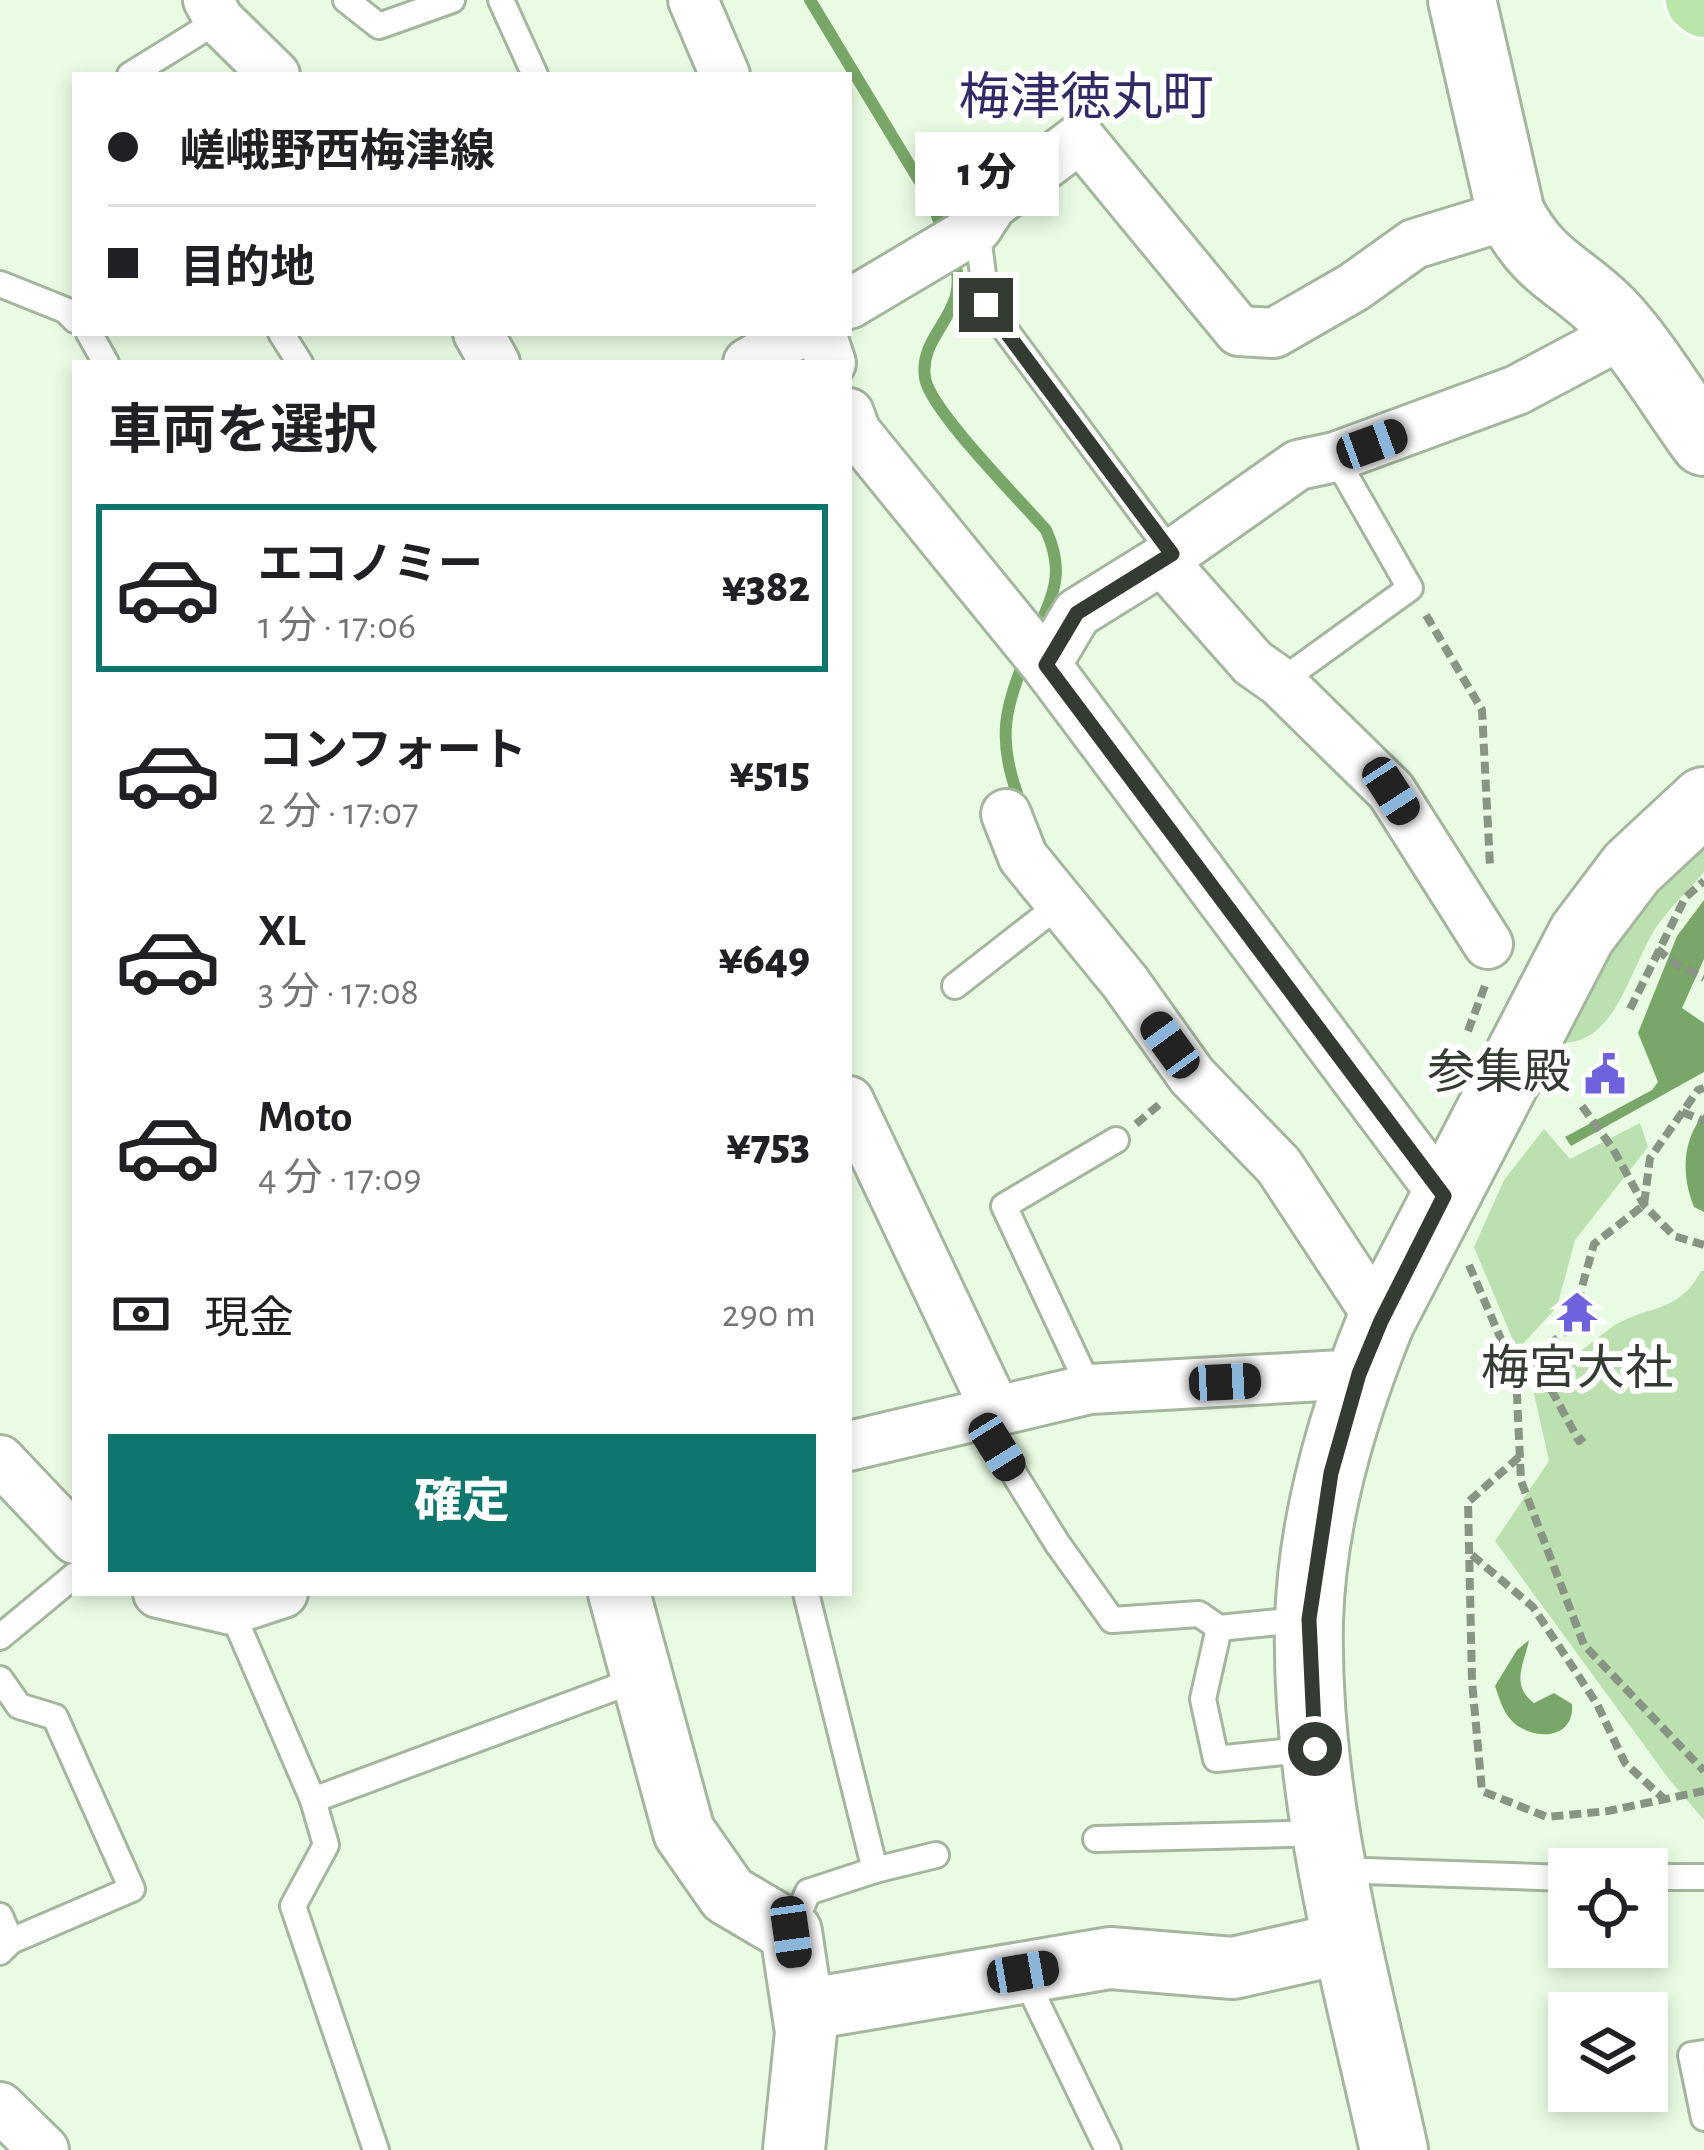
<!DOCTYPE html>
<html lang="ja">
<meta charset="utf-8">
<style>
body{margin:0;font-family:"Alegreya Sans","Noto Sans JP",sans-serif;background:#f6f6f6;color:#202124;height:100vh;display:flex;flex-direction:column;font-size:45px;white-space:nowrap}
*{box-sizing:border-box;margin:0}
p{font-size:39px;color:#757577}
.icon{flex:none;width:66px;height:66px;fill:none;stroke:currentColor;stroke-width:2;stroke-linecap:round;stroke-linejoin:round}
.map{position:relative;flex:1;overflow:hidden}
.drawer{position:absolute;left:72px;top:360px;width:780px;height:1236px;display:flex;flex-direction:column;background:#fff;border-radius:0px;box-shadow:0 6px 18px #0003}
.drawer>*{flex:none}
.hud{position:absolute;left:72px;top:72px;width:780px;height:264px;border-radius:0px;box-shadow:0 6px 18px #0003;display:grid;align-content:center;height:264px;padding:0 36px;background:#fff}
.buttons{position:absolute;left:1548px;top:1848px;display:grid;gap:24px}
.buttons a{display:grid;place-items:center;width:120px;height:120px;border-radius:0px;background:#fff;box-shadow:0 6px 18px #0003;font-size:60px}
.end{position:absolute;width:54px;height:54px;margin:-27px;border:15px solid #343b32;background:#fff;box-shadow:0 0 0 6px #fff}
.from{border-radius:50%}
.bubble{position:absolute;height:84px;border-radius:0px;background:#fff;box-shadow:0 6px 18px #0003;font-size:39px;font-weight:800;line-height:84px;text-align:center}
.car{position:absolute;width:36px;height:72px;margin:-36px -18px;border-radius:15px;box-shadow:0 0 9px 3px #0007;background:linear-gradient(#222 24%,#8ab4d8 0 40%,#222 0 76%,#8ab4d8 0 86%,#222 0)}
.hud b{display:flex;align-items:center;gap:42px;height:114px;font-size:45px}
.hud b+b{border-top:3px solid #e0e0e0}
.hud i{width:30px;height:30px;background:#202124}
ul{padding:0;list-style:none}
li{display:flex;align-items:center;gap:36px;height:168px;margin:0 24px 18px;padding:0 12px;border:6px solid transparent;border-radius:0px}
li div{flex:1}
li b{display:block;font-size:45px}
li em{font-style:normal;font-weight:800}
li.on{border-color:#0f766e}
li>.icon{width:108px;height:108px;stroke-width:1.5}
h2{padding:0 36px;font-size:54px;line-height:144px}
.pay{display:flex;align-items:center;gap:30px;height:132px;padding:0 36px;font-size:45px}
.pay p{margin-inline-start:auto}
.cta{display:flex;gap:24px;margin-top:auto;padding:24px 36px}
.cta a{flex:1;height:138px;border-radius:0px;background:#0f766e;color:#fff;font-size:48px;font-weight:800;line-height:138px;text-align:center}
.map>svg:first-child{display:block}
.green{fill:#bce0b0}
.water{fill:#79a769}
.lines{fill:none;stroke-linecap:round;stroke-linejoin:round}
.stream{stroke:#79a769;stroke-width:12}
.service-casing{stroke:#a5b69f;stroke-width:30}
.minor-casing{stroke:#a5b69f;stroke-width:54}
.tertiary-casing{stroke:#a5b69f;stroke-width:66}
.secondary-casing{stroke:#a5b69f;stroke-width:72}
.primary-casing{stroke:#fff;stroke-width:72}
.path{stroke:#889484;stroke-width:8;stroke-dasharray:12 6;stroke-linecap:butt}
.service{stroke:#fff;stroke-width:24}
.minor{stroke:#fff;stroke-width:48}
.tertiary{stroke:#fff;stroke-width:60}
.secondary{stroke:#fff;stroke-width:66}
.primary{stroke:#bae6a9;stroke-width:66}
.route{stroke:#343b32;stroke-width:15}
.labels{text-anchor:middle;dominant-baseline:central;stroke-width:12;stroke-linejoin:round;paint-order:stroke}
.poi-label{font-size:48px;fill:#343b32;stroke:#fff;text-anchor:end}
.neighbourhood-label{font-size:51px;fill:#302b66;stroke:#fff}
</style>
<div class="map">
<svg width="1704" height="2150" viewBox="0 0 1704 2150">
<rect width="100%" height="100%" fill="#e9fce3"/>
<g class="green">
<path d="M1704,832v40c-14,17 -31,32 -44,50 -31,41 -43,135 -112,119l53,-98z"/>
<path d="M1640,1123l8,24 -73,93 -18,67 -40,43 -43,-103 30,-67 40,-51 26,30z"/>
<path d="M1701,1271h3v549l-36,-42 -173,-237 54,-80 -16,-72c26,-18 49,-40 75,-59 35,-26 70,-14 93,-59z"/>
</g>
<g class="water">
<path d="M1704,900v59l-22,49 22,15v49l-133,74 -6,-9 87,-47 6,-8 -20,-49 39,-97z"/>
<path d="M1704,1114v98l-10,-5c-13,-32 -12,-67 10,-93z"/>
<path d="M1529,1640c-5,25 -19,45 5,63l20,-10 18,11c3,35 -37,37 -58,19 -11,-10 -14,-23 -19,-37l22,-36z"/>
</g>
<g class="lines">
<g class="stream">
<path d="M810,0l122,202 13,36"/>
<path d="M953,257c21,56 -35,74 -28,121 5,32 96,123 121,152 19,42 8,62 -9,102"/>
<path d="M1017,793c-19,-53 -13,-85 9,-136"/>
</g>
<g class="service-casing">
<g id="service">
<path d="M346,0l33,26 73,-26"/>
<path d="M501,0l34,75"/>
<path d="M130,75l89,-55"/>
<path d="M977,228l10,77 185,249"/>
<path d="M0,284l65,26 10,10"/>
<path d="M89,333l17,30"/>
<path d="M281,333l19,30"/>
<path d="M1280,682l130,-94 -75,-131"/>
<path d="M955,986l105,-82"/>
<path d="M1090,1389l-86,-183 112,-66"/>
<path d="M977,1414l80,129 55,77 87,-6 20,14 89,-9"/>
<path d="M231,1610l82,190 328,-122"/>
<path d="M1219,1628l-16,71 13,60 96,-10"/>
<path d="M0,1637l75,-62"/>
<path d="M0,1679l19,27 36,11 77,172 -121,52 -11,11"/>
<path d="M313,1800l13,45 -33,61 83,244"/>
<path d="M1096,1839l229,-6"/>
<path d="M875,1870l61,-15"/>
<path d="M1335,1870l234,8"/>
<path d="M1647,1877h57"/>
<path d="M0,1916l11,25"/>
<path d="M791,1932l17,-40 67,-22 -69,-277"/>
<path d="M1023,1974l85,176"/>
<path d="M1704,2053l-13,2 13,63"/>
</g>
</g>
<g class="minor-casing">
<g id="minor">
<path d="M208,0l11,20 56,55"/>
<path d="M693,0l32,75"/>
<path d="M849,304l128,-76 15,-23 88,-67 159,193 35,2 80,-46 60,-43 97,-30"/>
<path d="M478,333l17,30"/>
<path d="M821,333l10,30"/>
<path d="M748,363l51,-30"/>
<path d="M849,413l7,19 190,233 398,531"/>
<path d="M1172,554l4,22 77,87 27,19 111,109 97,153"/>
<path d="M1046,665l31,-52 95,-59 126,-89 37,-8 182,-67 107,-57"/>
<path d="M1006,814l17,43 102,125 67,94 87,90 102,155"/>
<path d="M849,1101l147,310"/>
<path d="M849,1446l241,-57 269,-15"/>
<path d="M0,1460l75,79"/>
<path d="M158,1593l73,17 52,-17"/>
<path d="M0,2107l44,43"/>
</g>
</g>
<g class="tertiary-casing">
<g id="tertiary">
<path d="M619,1593l65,239 44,63 63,37 15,100 -12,118"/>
<path d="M803,2010l307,-52 123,10 115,-26"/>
</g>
</g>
<g class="secondary-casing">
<g id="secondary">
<path d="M1462,0l49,214c30,56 58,59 98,99 36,38 64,87 95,129"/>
<path d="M1394,2150c-38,-173 -89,-350 -85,-529 3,-102 34,-207 72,-300l201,-387 50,-66 72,-67"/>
</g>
</g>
<g class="primary-casing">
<path id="primary" d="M1699,0l5,4"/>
</g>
<g class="path">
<path d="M1426,615l56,95 8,156"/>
<path d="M1657,949l18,15 29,14"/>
<path d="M1630,1009l55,-111 19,-17"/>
<path d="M1468,1031l18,-48"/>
<path d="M1582,1106l31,43 31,56 30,31 30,9"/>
<path d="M1682,1112l22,9"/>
<path d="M1136,1124l25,-21"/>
<path d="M1469,1265l47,109 55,-48 23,-82 50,-39 6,-47 48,-68 6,-2"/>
<path d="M1534,1358l45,83 5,-4"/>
<path d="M1516,1374l5,107 63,164 120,126"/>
<path d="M1519,1457l-51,45 4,179 10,110 65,26 61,-6 96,-20"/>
<path d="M1472,1555l61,52 64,97 28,59 38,35"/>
</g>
<use href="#service" class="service"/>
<use href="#minor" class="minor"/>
<use href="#tertiary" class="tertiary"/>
<use href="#secondary" class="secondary"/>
<use href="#primary" class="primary"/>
</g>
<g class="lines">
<path class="route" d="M986,305l186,249 -95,59 -31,52 398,531 -63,125 -22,53 -28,99 -22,146 6,130"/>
</g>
<defs>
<g id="civic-bare" transform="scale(3.24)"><path d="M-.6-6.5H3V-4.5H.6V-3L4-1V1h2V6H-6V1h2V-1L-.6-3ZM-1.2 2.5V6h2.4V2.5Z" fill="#6e63dd" stroke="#fff" stroke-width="2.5" paint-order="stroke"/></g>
<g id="temple-bare" transform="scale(3.24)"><path d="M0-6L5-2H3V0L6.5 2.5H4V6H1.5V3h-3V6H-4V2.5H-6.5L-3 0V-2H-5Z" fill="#6e63dd" stroke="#fff" stroke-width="2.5" paint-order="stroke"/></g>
</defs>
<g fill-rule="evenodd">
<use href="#civic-bare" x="1605" y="1074"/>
<use href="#temple-bare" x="1577" y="1312"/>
</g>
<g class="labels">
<g class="poi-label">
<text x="1571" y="1074">参集殿</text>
<text x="1577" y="1370" text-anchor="middle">梅宮大社</text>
</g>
<g class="neighbourhood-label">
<text x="1086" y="98">梅津徳丸町</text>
</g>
</g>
</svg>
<div class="buttons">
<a><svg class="icon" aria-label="locate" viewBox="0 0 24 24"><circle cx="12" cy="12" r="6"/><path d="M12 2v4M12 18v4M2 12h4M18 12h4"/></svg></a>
<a><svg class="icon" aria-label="layers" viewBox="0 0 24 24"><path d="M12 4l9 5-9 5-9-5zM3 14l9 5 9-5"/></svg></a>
</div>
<i class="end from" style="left:1315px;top:1749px"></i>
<i class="end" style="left:986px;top:305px"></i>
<div class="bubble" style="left:915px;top:132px;width:144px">1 分</div>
<i class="car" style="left:1372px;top:444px;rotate:70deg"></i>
<i class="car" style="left:1391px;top:791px;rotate:147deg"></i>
<i class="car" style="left:1170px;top:1045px;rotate:324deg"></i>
<i class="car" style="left:1225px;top:1382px;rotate:87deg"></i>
<i class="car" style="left:997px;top:1447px;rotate:148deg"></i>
<i class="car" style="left:791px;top:1932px;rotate:172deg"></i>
<i class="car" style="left:1023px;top:1972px;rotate:80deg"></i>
<div class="hud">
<b><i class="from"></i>嵯峨野西梅津線</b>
<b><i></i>目的地</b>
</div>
<section class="drawer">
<h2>車両を選択</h2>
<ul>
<li class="on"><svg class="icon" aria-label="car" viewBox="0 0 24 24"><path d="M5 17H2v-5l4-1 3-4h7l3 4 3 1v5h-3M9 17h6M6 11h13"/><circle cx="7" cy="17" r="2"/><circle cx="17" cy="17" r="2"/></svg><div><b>エコノミー</b><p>1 分 · 17:06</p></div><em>¥382</em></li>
<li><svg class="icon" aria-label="car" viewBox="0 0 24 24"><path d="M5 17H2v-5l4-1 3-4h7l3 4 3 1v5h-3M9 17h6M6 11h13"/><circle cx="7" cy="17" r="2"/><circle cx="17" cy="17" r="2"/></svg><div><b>コンフォート</b><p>2 分 · 17:07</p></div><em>¥515</em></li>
<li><svg class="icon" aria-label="car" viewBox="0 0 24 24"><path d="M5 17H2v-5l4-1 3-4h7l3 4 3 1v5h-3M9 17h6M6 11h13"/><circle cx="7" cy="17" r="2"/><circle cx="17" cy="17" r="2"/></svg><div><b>XL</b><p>3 分 · 17:08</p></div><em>¥649</em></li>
<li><svg class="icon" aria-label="car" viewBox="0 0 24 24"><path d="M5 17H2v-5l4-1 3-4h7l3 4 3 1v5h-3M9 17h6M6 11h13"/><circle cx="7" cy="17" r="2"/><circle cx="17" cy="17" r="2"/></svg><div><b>Moto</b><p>4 分 · 17:09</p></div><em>¥753</em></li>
</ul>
<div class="pay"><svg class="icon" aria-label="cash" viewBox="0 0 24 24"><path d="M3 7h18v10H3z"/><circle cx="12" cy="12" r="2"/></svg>現金<p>290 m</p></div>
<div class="cta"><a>確定</a></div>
</section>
</div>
